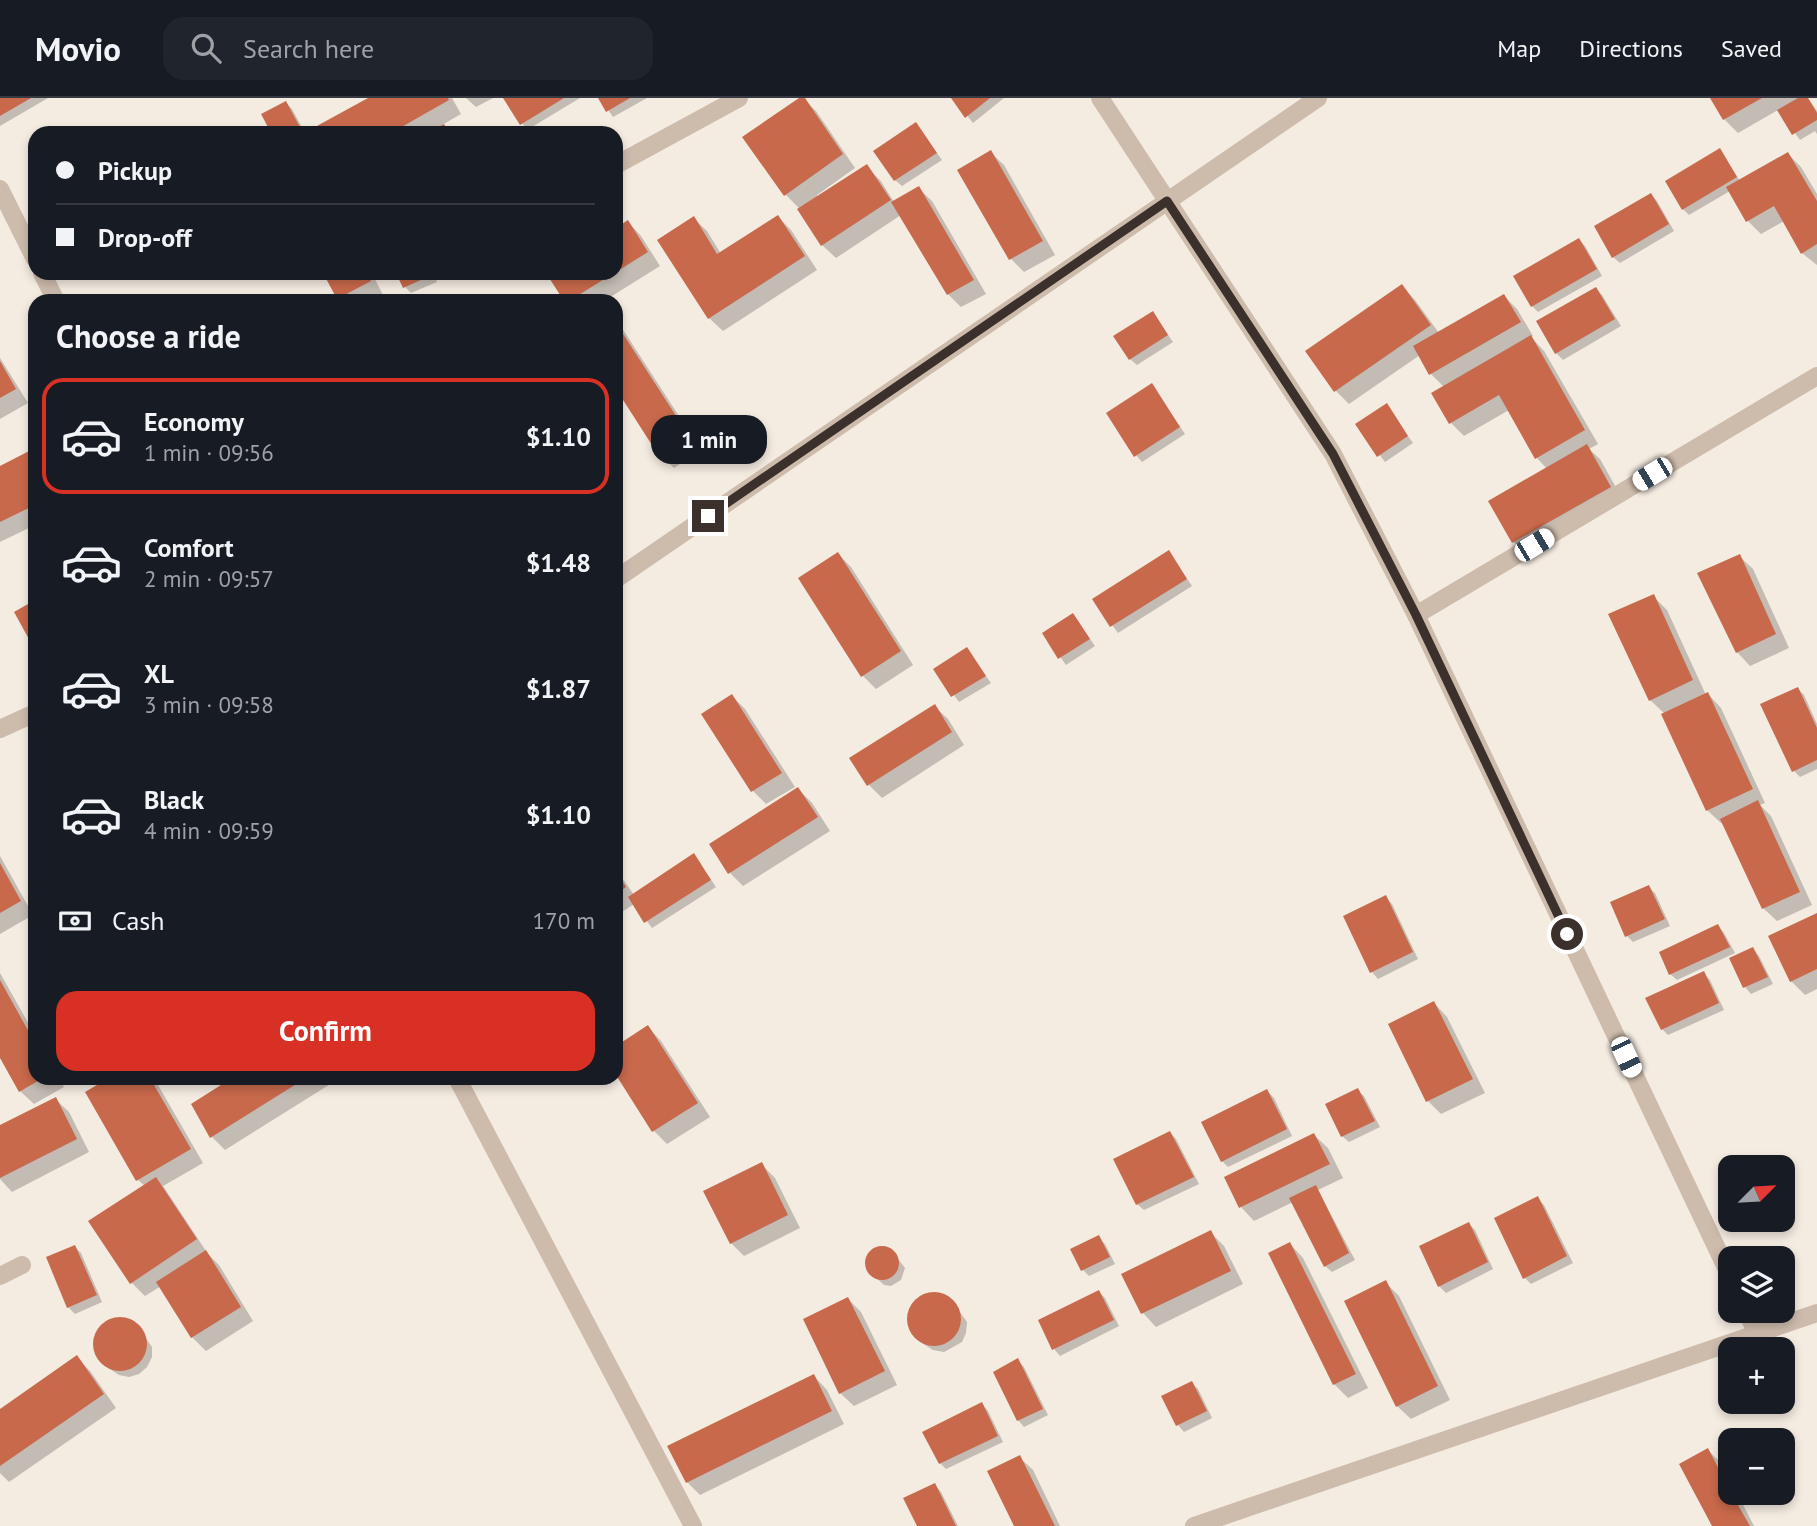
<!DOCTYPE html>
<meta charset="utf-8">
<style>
body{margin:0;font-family:"PT Sans",sans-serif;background:#20242c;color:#f1f3f6;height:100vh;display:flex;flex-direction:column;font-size:26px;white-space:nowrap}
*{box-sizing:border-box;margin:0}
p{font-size:23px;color:#9ea1a6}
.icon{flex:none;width:38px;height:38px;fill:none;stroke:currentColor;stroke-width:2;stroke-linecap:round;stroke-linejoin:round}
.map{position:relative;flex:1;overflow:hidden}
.drawer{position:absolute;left:28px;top:196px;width:595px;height:791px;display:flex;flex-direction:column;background:#171b24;border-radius:21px;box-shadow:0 4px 10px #0003}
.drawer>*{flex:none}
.guide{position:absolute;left:28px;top:28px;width:595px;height:154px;border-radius:21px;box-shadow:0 4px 10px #0003;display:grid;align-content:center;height:154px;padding:0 28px;background:#171b24}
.needle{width:46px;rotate:66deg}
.buttons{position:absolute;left:1718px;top:1057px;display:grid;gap:14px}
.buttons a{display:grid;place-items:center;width:77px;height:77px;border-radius:14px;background:#171b24;box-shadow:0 4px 10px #0003;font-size:35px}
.end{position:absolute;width:32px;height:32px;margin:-16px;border:9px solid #3b302b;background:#fff;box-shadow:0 0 0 4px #fff}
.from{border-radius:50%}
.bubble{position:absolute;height:49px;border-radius:21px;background:#171b24;box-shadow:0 4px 10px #0003;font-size:23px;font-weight:700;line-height:49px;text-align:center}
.car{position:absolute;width:21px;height:42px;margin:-21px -10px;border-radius:9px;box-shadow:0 0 5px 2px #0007;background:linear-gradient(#fff 24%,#345 0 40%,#fff 0 76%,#345 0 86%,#fff 0)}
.guide b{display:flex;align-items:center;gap:24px;height:66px;font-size:26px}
.guide b+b{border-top:2px solid #363941}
.guide i{width:18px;height:18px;background:#f1f3f6}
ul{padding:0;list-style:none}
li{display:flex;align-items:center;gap:21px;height:116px;margin:0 14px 10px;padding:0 14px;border:4px solid transparent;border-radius:21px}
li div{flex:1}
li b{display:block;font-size:26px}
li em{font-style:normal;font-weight:700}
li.on{border-color:#d93025}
li>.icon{width:63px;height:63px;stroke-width:1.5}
h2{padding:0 28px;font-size:32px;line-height:84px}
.pay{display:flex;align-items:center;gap:18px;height:77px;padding:0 28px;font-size:26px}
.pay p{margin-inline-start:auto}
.primary-button{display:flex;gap:14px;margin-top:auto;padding:14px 28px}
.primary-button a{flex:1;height:80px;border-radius:21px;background:#d93025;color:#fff;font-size:28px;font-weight:700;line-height:80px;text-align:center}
header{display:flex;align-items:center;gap:42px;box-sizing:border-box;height:98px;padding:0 35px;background:#171b24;border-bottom:2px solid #363941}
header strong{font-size:33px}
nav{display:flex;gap:38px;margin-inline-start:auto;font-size:24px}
.search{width:490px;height:63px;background:#20242c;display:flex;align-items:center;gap:18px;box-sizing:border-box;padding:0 24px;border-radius:21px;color:#9ea1a6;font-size:26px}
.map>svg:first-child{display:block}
.shadow{fill:#0003}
.building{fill:#c8694b}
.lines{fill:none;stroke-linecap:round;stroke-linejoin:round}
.minor{stroke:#cdbbac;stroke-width:18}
.route{stroke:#3b302b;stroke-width:9}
</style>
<header>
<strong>Movio</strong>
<div class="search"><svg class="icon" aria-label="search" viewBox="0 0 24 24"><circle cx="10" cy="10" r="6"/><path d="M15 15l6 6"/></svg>Search here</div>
<nav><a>Map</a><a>Directions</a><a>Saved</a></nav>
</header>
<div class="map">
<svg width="1817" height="1428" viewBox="0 0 1817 1428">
<rect width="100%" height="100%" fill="#f4ebe1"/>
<g class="shadow">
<path d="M0,0h48l-48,28z"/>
<path d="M371,0h81l9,16 -19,11 7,7 -2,1h-127z"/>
<path d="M466,0h27l-17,9z"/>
<path d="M505,0h75l-53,32z"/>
<path d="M600,0h47l-34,19z"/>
<path d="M802,0l14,13 39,57 -38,27 1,3 48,-31 14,13 14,22 24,-14 14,13 54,93 -25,13 -13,-13 -47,-79 -65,43 -14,-13 -24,-38 -13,-13z"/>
<path d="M953,0h51l-31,25z"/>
<path d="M1712,0h96l9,13v23l-2,-3 -15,9 -22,-30 -40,23 -14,-14z"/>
<path d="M286,5l6,6 13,24h-32z"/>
<path d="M916,26l26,36 -40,26 -7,-6z"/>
<path d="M1720,52l20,31 48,-27 13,13 16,27v71l-15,-12 -18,-32 -23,13 -13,-13 -18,-30 -41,24 -6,-6z"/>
<path d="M990,54l14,13 51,90 -31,17 -13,-13 -52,-89z"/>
<path d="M1651,97l6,6 17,30 -54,32 -7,-6z"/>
<path d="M778,119l13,13 26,40 -94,61 -14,-13 -16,-100 14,13 14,23z"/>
<path d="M628,124l13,14 19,30 -56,35h-38l-18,-28h68v-43z"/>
<path d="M1579,142l6,6 17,30 -64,36 -6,-6z"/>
<path d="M325,175h47l11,22 -11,6h-31z"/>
<path d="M398,175h35l4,9 -26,11 -6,-6z"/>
<path d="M1402,188l13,14 24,33 65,-37 13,13 16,27 -2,1 13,14 54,93 -9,5 11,10 23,41 -96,56 -13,-14 -24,-40 57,-33 -10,-11 -28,-48 -45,26 -13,-13 -7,-36 -13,-13 -11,-19 -71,49 -13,-13 -29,-40z"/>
<path d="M1596,191l6,6 19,31 -58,34 -7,-7z"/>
<path d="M1153,215l20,29 -36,23 -7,-6z"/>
<path d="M616,221l85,131 -27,18 -14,-13 -44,-69z"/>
<path d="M0,260l28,45 -28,16z"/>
<path d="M1152,288l33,48 -43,28 -6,-7z"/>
<path d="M1386,308l27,37 -28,19 -28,-38z"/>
<path d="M35,352v75l-35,17v-74z"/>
<path d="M35,451v13l-6,-9z"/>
<path d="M1169,454l23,34 -74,47 -24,-33z"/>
<path d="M838,456l13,13 62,98 -37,24 -13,-13z"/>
<path d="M1739,458l14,13 36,79 -39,18 -13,-14z"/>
<path d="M1653,498l14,14 39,85 2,-1 13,14 44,95 -5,2 11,11 41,89 -35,16 -14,-13 -39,-86 -3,1 -14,-13 -42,-96 -15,-14z"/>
<path d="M1073,517l22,31 -29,19 -22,-31z"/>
<path d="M966,551l25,34 -32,19 -24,-33z"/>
<path d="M1798,591l6,6 13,29v45l-17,8 -6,-6z"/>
<path d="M732,598l13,13 50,78 -29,17 -13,-13 -49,-77z"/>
<path d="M934,608l14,13 16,26 -82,53 -13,-13z"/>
<path d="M798,691l14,14 18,28 -87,55 -13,-13z"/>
<path d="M694,757l22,32 -64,41 -18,-24 -18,12v-47l18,26z"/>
<path d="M0,758l33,59 -33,19z"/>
<path d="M1648,789l7,6 15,33 -37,16 -6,-6z"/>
<path d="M1386,799l6,7 26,55 -40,20 -6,-7 -27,-55z"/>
<path d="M1817,817v74l-12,6 -14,-14z"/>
<path d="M1718,828l6,7 11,20 -58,27 -7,-6z"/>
<path d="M1753,851l6,7 14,28 -22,10 -6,-7z"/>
<path d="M0,875l35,62v43h24l5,9 -30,17 -14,-13 -20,-36z"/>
<path d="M1703,875l7,7 14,30 -56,25 -6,-6z"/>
<path d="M1434,905l13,14 38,76 -44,21 -13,-13z"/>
<path d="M648,929l13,14 49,76 -43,27 -13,-13 -38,-59v-24z"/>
<path d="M113,980h41l49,85 -40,23 45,68 11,11 34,56 -47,30 -14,-14 -31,-51 -16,10 -13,-13 -41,-62 54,-35 -7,-6z"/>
<path d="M235,980h105l-115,72 -13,-13z"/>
<path d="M1357,992l7,6 16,31 -31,15 -7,-6z"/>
<path d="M1267,993l7,7 18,38 -64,31 -6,-6z"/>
<path d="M55,1001l14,13 20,40 -77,40 -12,-13v-52z"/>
<path d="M1170,1035l6,6 23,45 -55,26 -7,-6z"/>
<path d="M1314,1037l14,13 15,30 -25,12 37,70 -23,12 -7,-6 -32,-64 -39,19 -13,-14 -14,-30z"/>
<path d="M761,1066l14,14 25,50 -56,28 -13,-13z"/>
<path d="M1537,1100l7,7 29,58 -42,21 -6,-6z"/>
<path d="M1469,1126l6,6 18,39 -47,24 -7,-7z"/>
<path d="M1210,1134l14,14 19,38 -87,43 -13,-14 -19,-38z"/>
<path d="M1099,1140l6,6 10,20 -26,12 -6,-6z"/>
<path d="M1290,1146l13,14 65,130 -20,10 -14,-14z"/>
<path d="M75,1149l6,6 21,49 -27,12 -7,-7 -20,-49z"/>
<path d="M879,1149l12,3 14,18 -4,12 -10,6 -7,-1 -16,-15 -1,-11 2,-6z"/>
<path d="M1386,1185l13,13 51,104 -39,19 -14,-13z"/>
<path d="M1099,1194l6,6 14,28 -59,30 -6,-7z"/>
<path d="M934,1196l17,6 16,22 -1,11 -4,9 -18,10 -11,-2 -8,-5 -14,-16 -2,-10 2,-10 7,-9z"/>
<path d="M848,1201l13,13 36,73 -43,21 -14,-13z"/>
<path d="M119,1221l17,5 16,23v10l-5,10 -8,7 -10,3 -10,-2 -9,-6 -13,-15 -2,-11 2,-10 5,-8z"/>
<path d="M77,1260l13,13 26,37 -107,74 -9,-9v-62z"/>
<path d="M1018,1263l6,6 24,48 -24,12 -6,-7z"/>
<path d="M814,1278l13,14 17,34 -144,71 -13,-13z"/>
<path d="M1192,1285l6,6 14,29 -28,14 -6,-7 -15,-28z"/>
<path d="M982,1306l6,7 15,31 -57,27 -6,-6z"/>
<path d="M1708,1352l13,13 10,18v12h6l17,33h-40z"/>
<path d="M1019,1359l14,13 27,56h-44z"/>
<path d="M935,1387l6,7 17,34h-39z"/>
</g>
<g class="building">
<path d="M0,0h31l-31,18z"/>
<path d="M368,0h80l1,2 -58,33h-73l-3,-6z"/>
<path d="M503,0h61l-44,27z"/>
<path d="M598,0h32l-24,14z"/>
<path d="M799,0h6l38,56 -59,42 -42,-59z"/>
<path d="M951,0h39l-25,20z"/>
<path d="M1710,0h52l-39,22z"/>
<path d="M1798,0h10l9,15v7l-25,15 -15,-25z"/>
<path d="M286,3l17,32h-32l-10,-19z"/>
<path d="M916,24l21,31 -43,28 -21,-30z"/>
<path d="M444,26l5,9h-21z"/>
<path d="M1720,50l17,29 -55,33 -17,-29z"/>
<path d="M991,52l52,91 -34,19 -52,-90z"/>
<path d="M1788,54l29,49v43l-16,10 -27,-48 -28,16 -20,-35z"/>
<path d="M867,66l24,36 -70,46 -24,-37z"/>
<path d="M919,88l55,94 -27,15 -56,-93z"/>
<path d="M1651,95l18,31 -57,34 -18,-32z"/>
<path d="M778,117l27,41 -97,63 -51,-79 37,-24 23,38z"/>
<path d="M628,122l20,32 -32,20v-44z"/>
<path d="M1579,140l18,31 -66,38 -18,-31z"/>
<path d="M323,175h44l4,8 -34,18z"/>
<path d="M396,175h35l1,2 -29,13z"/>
<path d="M546,175h68l-45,28h-5z"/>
<path d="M1402,186l29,41 -97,67 -29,-41z"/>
<path d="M1596,189l19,32 -60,35 -19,-33z"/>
<path d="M1504,196l17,28 -92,53 -16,-29z"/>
<path d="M1153,213l15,24 -39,25 -16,-24z"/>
<path d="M616,225l73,113 -30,20 -43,-67z"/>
<path d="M1531,237l54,95 -50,29 -36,-64 -50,29 -18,-31z"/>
<path d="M0,263l16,28 -16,9z"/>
<path d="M1152,285l28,44 -46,30 -28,-44z"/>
<path d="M1387,305l21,33 -31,21 -22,-33z"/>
<path d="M1587,346l24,43 -99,56 -24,-42z"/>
<path d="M35,350v57l-35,17v-56z"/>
<path d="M1169,452l18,29 -77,48 -18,-28z"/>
<path d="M838,454l63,99 -40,26 -63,-99z"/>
<path d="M1740,456l36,80 -40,19 -39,-80z"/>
<path d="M1654,496l39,86 -44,21 -41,-87z"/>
<path d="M35,502v50l-21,-38z"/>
<path d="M1073,515l17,26 -32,20 -16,-26z"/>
<path d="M967,549l19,29 -35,21 -18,-28z"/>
<path d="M1798,589l19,41v32l-25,12 -32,-68z"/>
<path d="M1708,594l45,97 -47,22 -45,-97z"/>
<path d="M732,596l50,79 -31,19 -50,-78z"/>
<path d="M935,606l17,28 -85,54 -18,-28z"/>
<path d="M798,689l20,30 -90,57 -19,-30z"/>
<path d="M1758,702l42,92 -38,17 -42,-90z"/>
<path d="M694,755l17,27 -67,43 -16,-26z"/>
<path d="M0,765l21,38 -21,12z"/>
<path d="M616,773l10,16 -10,7z"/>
<path d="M1649,787l16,34 -40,18 -15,-35z"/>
<path d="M1386,797l27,57 -43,21 -27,-57z"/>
<path d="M1817,815v56l-27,13 -22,-46z"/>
<path d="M1718,826l12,23 -61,28 -10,-23z"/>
<path d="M1753,849l15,30 -25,11 -14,-30z"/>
<path d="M1704,873l15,32 -58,27 -16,-32z"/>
<path d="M0,882l35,63v35h8l-24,14 -19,-34z"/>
<path d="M1434,903l39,78 -47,23 -38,-78z"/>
<path d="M648,927l50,78 -46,29 -36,-57v-29z"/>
<path d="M109,980h41l41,71 -55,32 -51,-89z"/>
<path d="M232,980h74l-96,60 -19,-34z"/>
<path d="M1358,990l17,33 -34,16 -16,-33z"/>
<path d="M1267,991l20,40 -66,33 -20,-40z"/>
<path d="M56,999l21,42 -77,39v-53z"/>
<path d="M1170,1033l24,46 -58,28 -23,-46z"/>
<path d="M1314,1035l16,31 -91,44 -15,-31z"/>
<path d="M762,1064l26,53 -58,29 -27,-53z"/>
<path d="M156,1079l41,62 -67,45 -42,-63z"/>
<path d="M1316,1087l33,68 -25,14 -35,-69z"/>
<path d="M1538,1098l29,60 -44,23 -29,-61z"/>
<path d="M1469,1124l19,40 -50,25 -19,-41z"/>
<path d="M1211,1132l20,41 -90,43 -20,-40z"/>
<path d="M1099,1137l11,22 -29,14 -11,-22z"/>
<path d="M1290,1144l66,132 -23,11 -65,-132z"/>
<path d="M75,1147l22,50 -30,13 -21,-51z"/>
<circle cx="882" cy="1165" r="17"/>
<path d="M206,1152l35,57 -50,31 -35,-56z"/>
<path d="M1386,1182l52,106 -42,21 -52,-106z"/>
<path d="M1099,1192l15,30 -62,30 -14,-30z"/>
<circle cx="934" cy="1221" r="27"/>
<path d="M848,1199l37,74 -46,23 -36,-75z"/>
<circle cx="120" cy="1246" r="27"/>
<path d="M77,1257l27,39 -104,72v-57z"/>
<path d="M1018,1260l25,51 -26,12 -24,-49z"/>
<path d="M814,1276l18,37 -146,72 -19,-37z"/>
<path d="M1192,1283l15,30 -31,15 -15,-30z"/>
<path d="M982,1304l16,34 -59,28 -17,-32z"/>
<path d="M1708,1350l23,45 19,33h-38l-33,-62z"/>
<path d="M1020,1357l35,71h-41l-27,-55z"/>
<path d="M935,1385l21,43h-39l-14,-28z"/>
</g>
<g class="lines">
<g class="minor">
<path d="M1100,0l233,356 83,161 315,663"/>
<path d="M616,67l123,-67"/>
<path d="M0,91l35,70"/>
<path d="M42,175l14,28"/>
<path d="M616,481l702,-481"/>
<path d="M1416,517l401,-239"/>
<path d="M0,631l35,-16"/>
<path d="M457,980l236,448"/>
<path d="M0,1178l22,-11"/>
<path d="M1746,1213l11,22"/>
<path d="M1194,1428l623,-213"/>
</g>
</g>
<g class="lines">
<path class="route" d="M708,418l459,-315 166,253 83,161 151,319"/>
</g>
</svg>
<div class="buttons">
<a><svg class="needle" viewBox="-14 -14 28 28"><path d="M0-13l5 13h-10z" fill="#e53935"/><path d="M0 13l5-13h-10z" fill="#9ea1a6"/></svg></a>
<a><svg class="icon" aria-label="layers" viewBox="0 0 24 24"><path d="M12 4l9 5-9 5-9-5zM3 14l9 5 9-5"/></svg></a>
<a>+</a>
<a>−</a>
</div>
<i class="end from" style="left:1567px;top:836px"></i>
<i class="end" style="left:708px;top:418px"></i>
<div class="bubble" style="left:651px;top:317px;width:116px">1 min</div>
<i class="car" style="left:1652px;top:376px;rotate:239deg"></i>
<i class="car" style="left:1534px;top:447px;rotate:59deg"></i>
<i class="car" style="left:1626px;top:959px;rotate:155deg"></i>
<div class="guide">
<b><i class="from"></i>Pickup</b>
<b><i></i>Drop-off</b>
</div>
<section class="drawer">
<h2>Choose a ride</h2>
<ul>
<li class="on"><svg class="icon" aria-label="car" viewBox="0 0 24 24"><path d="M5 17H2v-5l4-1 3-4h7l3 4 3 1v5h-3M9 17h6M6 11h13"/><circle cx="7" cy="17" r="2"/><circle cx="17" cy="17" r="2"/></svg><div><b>Economy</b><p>1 min · 09:56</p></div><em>$1.10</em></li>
<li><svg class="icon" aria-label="car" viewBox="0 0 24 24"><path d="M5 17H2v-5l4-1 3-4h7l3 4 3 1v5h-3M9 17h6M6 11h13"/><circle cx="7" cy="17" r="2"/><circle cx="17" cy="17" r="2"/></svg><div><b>Comfort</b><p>2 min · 09:57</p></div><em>$1.48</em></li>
<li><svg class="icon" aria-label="car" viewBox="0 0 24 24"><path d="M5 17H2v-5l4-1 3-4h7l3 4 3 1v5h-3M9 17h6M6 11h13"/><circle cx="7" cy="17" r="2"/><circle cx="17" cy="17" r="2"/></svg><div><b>XL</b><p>3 min · 09:58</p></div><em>$1.87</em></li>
<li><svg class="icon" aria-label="car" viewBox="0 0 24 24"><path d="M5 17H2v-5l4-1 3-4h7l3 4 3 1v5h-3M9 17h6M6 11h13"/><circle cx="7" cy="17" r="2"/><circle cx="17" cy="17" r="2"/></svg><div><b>Black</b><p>4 min · 09:59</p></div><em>$1.10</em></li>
</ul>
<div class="pay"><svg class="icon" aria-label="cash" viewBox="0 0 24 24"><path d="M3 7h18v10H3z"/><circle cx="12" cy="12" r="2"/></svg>Cash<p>170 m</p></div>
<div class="primary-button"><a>Confirm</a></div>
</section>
</div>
